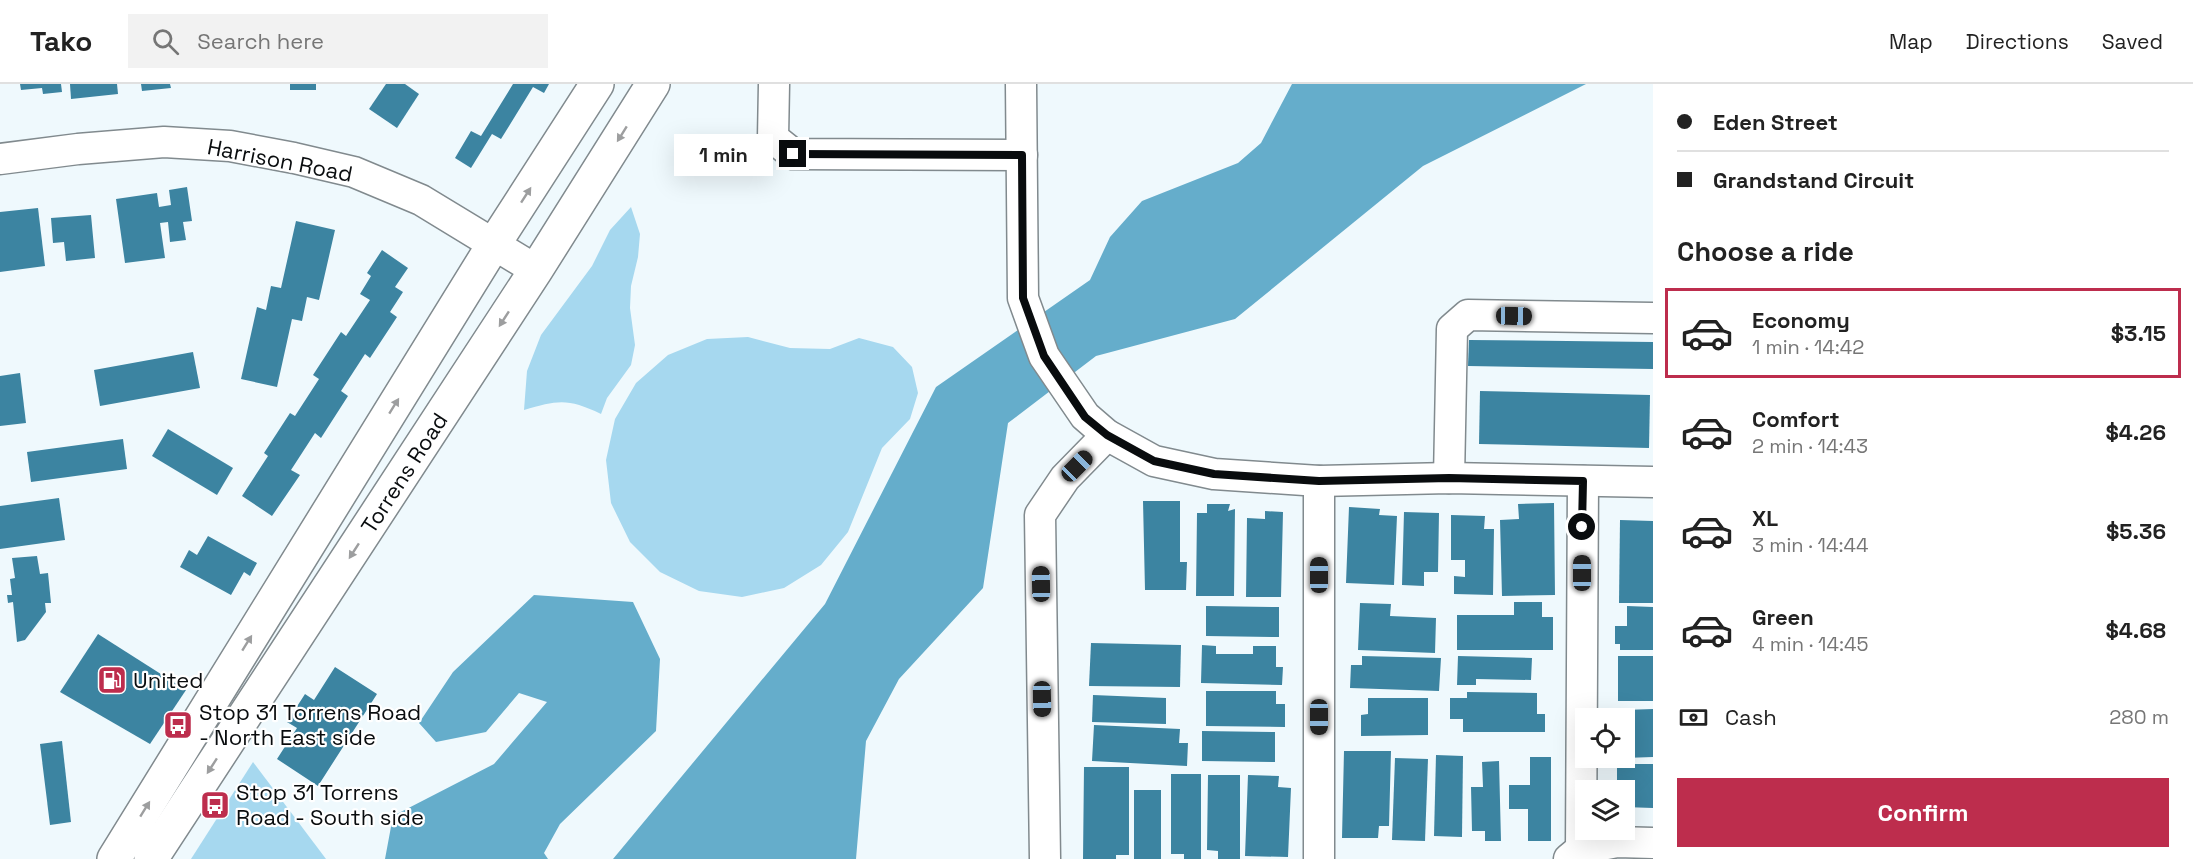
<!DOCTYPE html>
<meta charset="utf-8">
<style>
body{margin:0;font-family:"Space Grotesk",sans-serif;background:#f2f2f2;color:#222;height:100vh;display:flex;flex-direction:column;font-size:22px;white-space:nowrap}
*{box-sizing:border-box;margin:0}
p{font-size:20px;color:#767676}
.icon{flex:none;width:33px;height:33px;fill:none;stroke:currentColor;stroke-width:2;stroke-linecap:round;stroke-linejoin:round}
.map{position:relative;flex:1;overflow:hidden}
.panel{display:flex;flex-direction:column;background:#fff;width:540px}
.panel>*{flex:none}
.banner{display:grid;align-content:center;height:132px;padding:0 24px;background:#fff}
.tools{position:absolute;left:1575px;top:624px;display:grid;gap:12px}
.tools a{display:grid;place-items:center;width:60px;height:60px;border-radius:0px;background:#fff;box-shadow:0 6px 24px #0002;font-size:30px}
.end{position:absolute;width:27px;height:27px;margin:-14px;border:8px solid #090c0e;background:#fff;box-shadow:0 0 0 3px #fff}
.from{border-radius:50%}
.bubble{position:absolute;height:42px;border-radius:0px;background:#fff;box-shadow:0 6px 24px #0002;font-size:20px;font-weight:700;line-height:42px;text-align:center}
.car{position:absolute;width:18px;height:36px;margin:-18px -9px;border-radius:8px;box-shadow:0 0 4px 2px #0007;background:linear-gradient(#222 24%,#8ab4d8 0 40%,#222 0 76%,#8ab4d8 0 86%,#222 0)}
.banner b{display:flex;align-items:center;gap:21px;height:57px;font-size:22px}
.banner b+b{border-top:2px solid #e0e0e0}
.banner i{width:15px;height:15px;background:#222}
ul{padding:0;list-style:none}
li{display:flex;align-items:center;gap:18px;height:90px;margin:0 12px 9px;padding:0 12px;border:3px solid transparent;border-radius:0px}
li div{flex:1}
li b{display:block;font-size:22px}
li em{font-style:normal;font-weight:700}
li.on{border-color:#bd2d4d}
li>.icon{width:54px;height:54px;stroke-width:1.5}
h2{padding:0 24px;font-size:27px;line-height:72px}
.pay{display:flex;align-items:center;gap:15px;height:66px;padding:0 24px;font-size:22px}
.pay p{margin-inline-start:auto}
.cta{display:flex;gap:12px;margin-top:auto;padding:12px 24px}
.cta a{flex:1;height:69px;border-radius:0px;background:#bd2d4d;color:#fff;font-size:24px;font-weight:700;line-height:69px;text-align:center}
header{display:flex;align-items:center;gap:36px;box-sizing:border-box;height:84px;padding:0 30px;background:#fff;border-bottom:2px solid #e0e0e0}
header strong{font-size:28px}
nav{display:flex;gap:33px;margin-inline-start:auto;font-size:21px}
.search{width:420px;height:54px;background:#f2f2f2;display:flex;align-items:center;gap:15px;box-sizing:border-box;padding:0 21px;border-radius:0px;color:#767676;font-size:22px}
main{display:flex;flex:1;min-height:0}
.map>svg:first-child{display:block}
.green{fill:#a6d8ef}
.water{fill:#65adcb}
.building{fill:#3c84a1}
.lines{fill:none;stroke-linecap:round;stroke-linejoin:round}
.street-casing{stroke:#818a8e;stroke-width:33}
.secondary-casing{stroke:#818a8e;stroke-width:36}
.street{stroke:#fff;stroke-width:30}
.secondary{stroke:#fff;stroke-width:33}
.oneway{fill:#9d9e9f}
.route{stroke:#090c0e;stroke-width:8}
.labels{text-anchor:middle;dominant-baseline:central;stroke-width:4.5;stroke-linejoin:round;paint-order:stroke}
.street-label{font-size:22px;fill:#090c0e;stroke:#fff}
.poi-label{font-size:22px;fill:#090c0e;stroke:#fff;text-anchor:start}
</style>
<header>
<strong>Tako</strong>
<div class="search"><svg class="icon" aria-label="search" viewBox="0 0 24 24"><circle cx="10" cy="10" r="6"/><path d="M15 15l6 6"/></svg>Search here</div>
<nav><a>Map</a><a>Directions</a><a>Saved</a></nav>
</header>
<main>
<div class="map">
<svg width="1653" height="775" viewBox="0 0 1653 775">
<rect width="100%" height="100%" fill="#eff9fd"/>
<g class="green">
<path d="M631,123l9,27 -2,23 -7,29 -1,22 5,37 -4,20 -24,33 -6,16c-33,-16 -43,-14 -77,-4l3,-39 14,-36 51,-69 18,-36z"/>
<path d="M748,253l42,11 40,1 29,-11 34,9 19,20 6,26 -8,26 -28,29 -34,84 -27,33 -37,23 -42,9 -43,-6 -39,-19 -30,-30 -19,-39 -5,-43 9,-41 21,-36 32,-28 39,-16z"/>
<path d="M253,678l73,97h-135z"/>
</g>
<g class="water">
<path d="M1292,0h294l-163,82 -188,153 -139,37 -88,67 -25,165 -84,91 -33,62 -10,118h-243l212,-255 111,-217 154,-107 20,-43 32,-36 96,-38 23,-20z"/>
<path d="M534,511l99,7 27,57 -4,72 -96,93 -16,29 4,6h-163l8,-43 101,-52 53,-62 -28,-9 -33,39 -50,10 -17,-19 34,-51z"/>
</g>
<g class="building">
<path d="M20,0h41l1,8 -19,2 -1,-6 -21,2z"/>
<path d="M70,0h47l1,10 -47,5z"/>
<path d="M141,0h29l1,4 -29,3z"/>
<rect x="290" y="0" width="26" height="6"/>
<path d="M386,0h19l14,10 -22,34 -28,-19z"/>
<path d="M513,0h36l-5,9 -11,-6 -32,52 -9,-5 -21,34 -16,-10 16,-27 10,5z"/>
<path d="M187,103l5,34 -9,1 3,18 -16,2 -2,-20 -8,1 5,35 -40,5 -9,-64 41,-6 2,14 12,-2 -2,-15z"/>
<path d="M38,124l7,58 -45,6v-60z"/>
<path d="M91,131l4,43 -29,3 -2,-19 -11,1 -2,-25z"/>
<path d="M296,137l39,9 -16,70 -12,-3 -5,24 -10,-2 -15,68 -36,-8 16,-72 9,3 5,-24 10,2z"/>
<path d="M382,166l26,18 -13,19 8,5 -13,20 7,5 -27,41 -5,-4 -24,37 7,5 -27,42 -6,-5 -24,37 9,5 -28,41 -30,-20 26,-40 -4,-3 26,-40 5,3 24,-37 -6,-4 28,-43 5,4 24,-36 -10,-6 11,-18 -4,-3z"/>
<path d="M1469,256l184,2v27l-185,-3z"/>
<path d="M193,268l7,36 -100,18 -6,-36z"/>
<path d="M20,289l6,50 -26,3v-50z"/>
<path d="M1480,307l170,4 -1,53 -170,-4z"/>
<path d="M168,345l65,39 -16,27 -65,-39z"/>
<path d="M123,355l4,30 -96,13 -4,-30z"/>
<path d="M59,414l6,42 -65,9v-43z"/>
<path d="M1143,417h37v61h7l-1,28h-41z"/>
<path d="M1554,419l1,92 -53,1 -2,-76 19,-1 -1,-15z"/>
<path d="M1207,420h23l-2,7 7,-2 -1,87h-38l1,-83h10z"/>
<path d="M1349,423l31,2 -1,6 18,1 -3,69 -48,-2z"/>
<path d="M1265,427l18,1 -2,85h-35l1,-79 18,1z"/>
<path d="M1404,428l35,1 -1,59h-14v14l-22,-1z"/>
<path d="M1451,431l34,1 -1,13h10l-1,66 -39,-1v-18l11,1v-17h-14z"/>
<path d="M1620,436l33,1v82h-34z"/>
<path d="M208,452l49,27 -7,13 -6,-4 -13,23 -51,-28 9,-17 8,5z"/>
<path d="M37,472l3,18 8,-1 3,30h-6l1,9 -21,28 -8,2 -4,-40 -5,1 -1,-8h5l-2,-16 5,-1 -3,-20z"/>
<path d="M1514,518h28v15h11v33h-96v-35h57z"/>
<path d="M1360,519l31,1 -1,12 46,2 -1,35 -77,-3z"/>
<path d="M1206,522l73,1v30l-73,-1z"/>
<path d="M1627,522l26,1v43h-33v-6h-5v-18h12z"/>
<path d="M98,550l88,56 -36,54 -90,-52z"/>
<path d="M1091,559l90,2 -1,42 -91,-1z"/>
<path d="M1202,561l14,1v8h37v-8h23v21h7l-1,18 -81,-2z"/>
<path d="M1362,572l79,2 -2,33 -89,-3 1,-23h11z"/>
<path d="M1458,572l74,2 -1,22 -55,-1v6h-19z"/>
<rect x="1618" y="572" width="35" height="45"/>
<path d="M335,583l42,27 -59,92 -41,-27 20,-31 -10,-6 18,-28 9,6z"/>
<path d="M1206,607h70v13h9v23l-79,-1z"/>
<path d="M1467,608l70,1v21h8v18h-82v-13h-13v-21h17z"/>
<path d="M1093,611l73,3v26l-74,-2z"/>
<path d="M1368,614h60v37l-67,1v-21l7,-1z"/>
<path d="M1653,625v48l-29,1v-48z"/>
<path d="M1094,641l86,4 -1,14h9l-1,23 -95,-5z"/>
<path d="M1202,647l73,1v30l-73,-1z"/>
<path d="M62,657l9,81 -21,3 -10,-81z"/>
<path d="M1344,667h47l-2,75h-10l-1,12h-36z"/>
<path d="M1436,671l27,1 -1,81 -28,-1z"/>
<path d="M1530,673h21v84h-23v-32h-19v-24h21z"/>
<path d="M1395,674l33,1 -3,82 -33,-1z"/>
<path d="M1499,677l2,80h-16v-10h-13l-1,-44h12l-1,-25z"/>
<path d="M1617,680h36v44l-29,-1v-17h-7z"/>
<path d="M1084,683h45v88h-13v4h-33z"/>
<path d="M1171,690h30v85h-17v-5h-13z"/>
<path d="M1208,691h32v84h-22v-8l-11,-1z"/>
<path d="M1248,691l31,1 -1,11 13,1 -3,69 -43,-1z"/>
<rect x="1134" y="706" width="27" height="69"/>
</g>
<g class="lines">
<g class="street-casing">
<g id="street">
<path d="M774,0l-1,54 20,16 229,1"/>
<path d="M1021,0l2,214 21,58 41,60 22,19 47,26 60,13 105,7 130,-3 204,4"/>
<path d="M0,75l78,-10 86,-7 66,4 64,12 60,14 67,28 115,70"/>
<path d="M1449,394l3,-149 16,-14 185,3"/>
<path d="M1581,765l36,-7 36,1"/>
<path d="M1045,775l-5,-344 25,-37 42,-43"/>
<path d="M1319,775v-378"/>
<path d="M1569,775l12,-10 2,-368"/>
</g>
</g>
<g class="secondary-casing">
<g id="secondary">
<path d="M114,775l380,-615 103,-160"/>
<path d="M151,775l385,-589 117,-186"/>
</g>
</g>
<use href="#street" class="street"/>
<use href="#secondary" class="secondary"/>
</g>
<defs><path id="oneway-solid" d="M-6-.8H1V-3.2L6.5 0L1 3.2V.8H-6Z" transform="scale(1.5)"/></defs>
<g class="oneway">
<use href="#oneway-solid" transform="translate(622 50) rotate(122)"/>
<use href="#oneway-solid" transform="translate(526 111) rotate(-57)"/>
<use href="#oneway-solid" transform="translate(504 235) rotate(123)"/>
<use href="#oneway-solid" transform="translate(394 322) rotate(-58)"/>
<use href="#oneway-solid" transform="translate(354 467) rotate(123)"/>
<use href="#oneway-solid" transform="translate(247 559) rotate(-58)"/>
<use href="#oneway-solid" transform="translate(212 682) rotate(123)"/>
<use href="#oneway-solid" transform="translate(145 725) rotate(-58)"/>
</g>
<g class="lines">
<path class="route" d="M793,70l229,1 1,143 21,58 41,61 22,18 47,26 60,13 105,7 130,-3 134,3 -1,46"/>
</g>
<defs>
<g id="fuel-square" transform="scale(1.5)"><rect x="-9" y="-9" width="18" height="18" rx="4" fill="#bd2d4d" stroke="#fff"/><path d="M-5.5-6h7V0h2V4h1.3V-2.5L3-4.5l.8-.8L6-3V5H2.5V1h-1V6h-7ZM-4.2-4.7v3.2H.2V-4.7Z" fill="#fff"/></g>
<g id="bus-square" transform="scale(1.5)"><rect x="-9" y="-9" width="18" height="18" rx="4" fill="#bd2d4d" stroke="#fff"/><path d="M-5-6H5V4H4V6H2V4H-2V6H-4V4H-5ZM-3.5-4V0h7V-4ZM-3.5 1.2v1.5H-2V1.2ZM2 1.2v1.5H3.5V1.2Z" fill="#fff"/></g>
</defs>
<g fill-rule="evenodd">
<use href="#fuel-square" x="112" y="596"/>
<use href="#bus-square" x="178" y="641"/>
<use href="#bus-square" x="215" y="721"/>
</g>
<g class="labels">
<g class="street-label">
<text transform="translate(280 76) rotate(11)">Harrison Road</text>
<text transform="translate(404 389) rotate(-57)">Torrens Road</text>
</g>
<g class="poi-label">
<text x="133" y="596">United</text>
<text x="199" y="628">Stop 31 Torrens Road<tspan x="199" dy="25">- North East side</tspan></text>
<text x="236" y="708">Stop 31 Torrens<tspan x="236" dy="25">Road - South side</tspan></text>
</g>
</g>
</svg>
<div class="tools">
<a><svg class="icon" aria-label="locate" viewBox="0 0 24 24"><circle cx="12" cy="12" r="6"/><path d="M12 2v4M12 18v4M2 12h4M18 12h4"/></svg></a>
<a><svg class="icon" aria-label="layers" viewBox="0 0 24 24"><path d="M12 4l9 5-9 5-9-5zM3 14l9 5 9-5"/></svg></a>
</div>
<i class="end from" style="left:1582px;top:443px"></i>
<i class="end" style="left:793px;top:70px"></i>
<div class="bubble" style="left:674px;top:50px;width:99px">1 min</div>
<i class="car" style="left:1514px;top:232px;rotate:91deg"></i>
<i class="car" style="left:1077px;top:382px;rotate:45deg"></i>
<i class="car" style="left:1582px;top:489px;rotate:0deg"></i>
<i class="car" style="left:1319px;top:491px;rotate:0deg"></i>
<i class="car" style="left:1041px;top:500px;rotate:359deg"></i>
<i class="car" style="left:1042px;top:615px;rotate:179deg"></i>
<i class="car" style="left:1319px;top:633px;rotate:180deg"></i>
</div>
<section class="panel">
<div class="banner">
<b><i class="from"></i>Eden Street</b>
<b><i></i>Grandstand Circuit</b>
</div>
<h2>Choose a ride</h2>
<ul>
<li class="on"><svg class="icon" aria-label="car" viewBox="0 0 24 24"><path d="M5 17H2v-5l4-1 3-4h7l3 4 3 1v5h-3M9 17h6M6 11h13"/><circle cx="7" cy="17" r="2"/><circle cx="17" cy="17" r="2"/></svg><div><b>Economy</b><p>1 min · 14:42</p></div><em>$3.15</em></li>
<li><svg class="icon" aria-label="car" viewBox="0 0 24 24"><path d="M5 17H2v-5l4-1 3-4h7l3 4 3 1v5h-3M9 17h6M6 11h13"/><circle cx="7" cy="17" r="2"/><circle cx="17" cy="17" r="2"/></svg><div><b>Comfort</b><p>2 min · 14:43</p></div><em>$4.26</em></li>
<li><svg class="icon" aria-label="car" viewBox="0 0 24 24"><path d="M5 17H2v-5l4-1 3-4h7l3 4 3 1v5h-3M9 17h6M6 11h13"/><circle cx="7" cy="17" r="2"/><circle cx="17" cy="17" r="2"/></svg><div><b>XL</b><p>3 min · 14:44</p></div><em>$5.36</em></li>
<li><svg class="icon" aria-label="car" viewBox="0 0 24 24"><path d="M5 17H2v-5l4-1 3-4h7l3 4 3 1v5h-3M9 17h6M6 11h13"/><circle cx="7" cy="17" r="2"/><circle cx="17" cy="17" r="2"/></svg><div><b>Green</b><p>4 min · 14:45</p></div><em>$4.68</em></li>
</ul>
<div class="pay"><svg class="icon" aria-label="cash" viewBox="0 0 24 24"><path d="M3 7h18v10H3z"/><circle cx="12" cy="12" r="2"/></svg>Cash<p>280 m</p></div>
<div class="cta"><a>Confirm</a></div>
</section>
</main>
